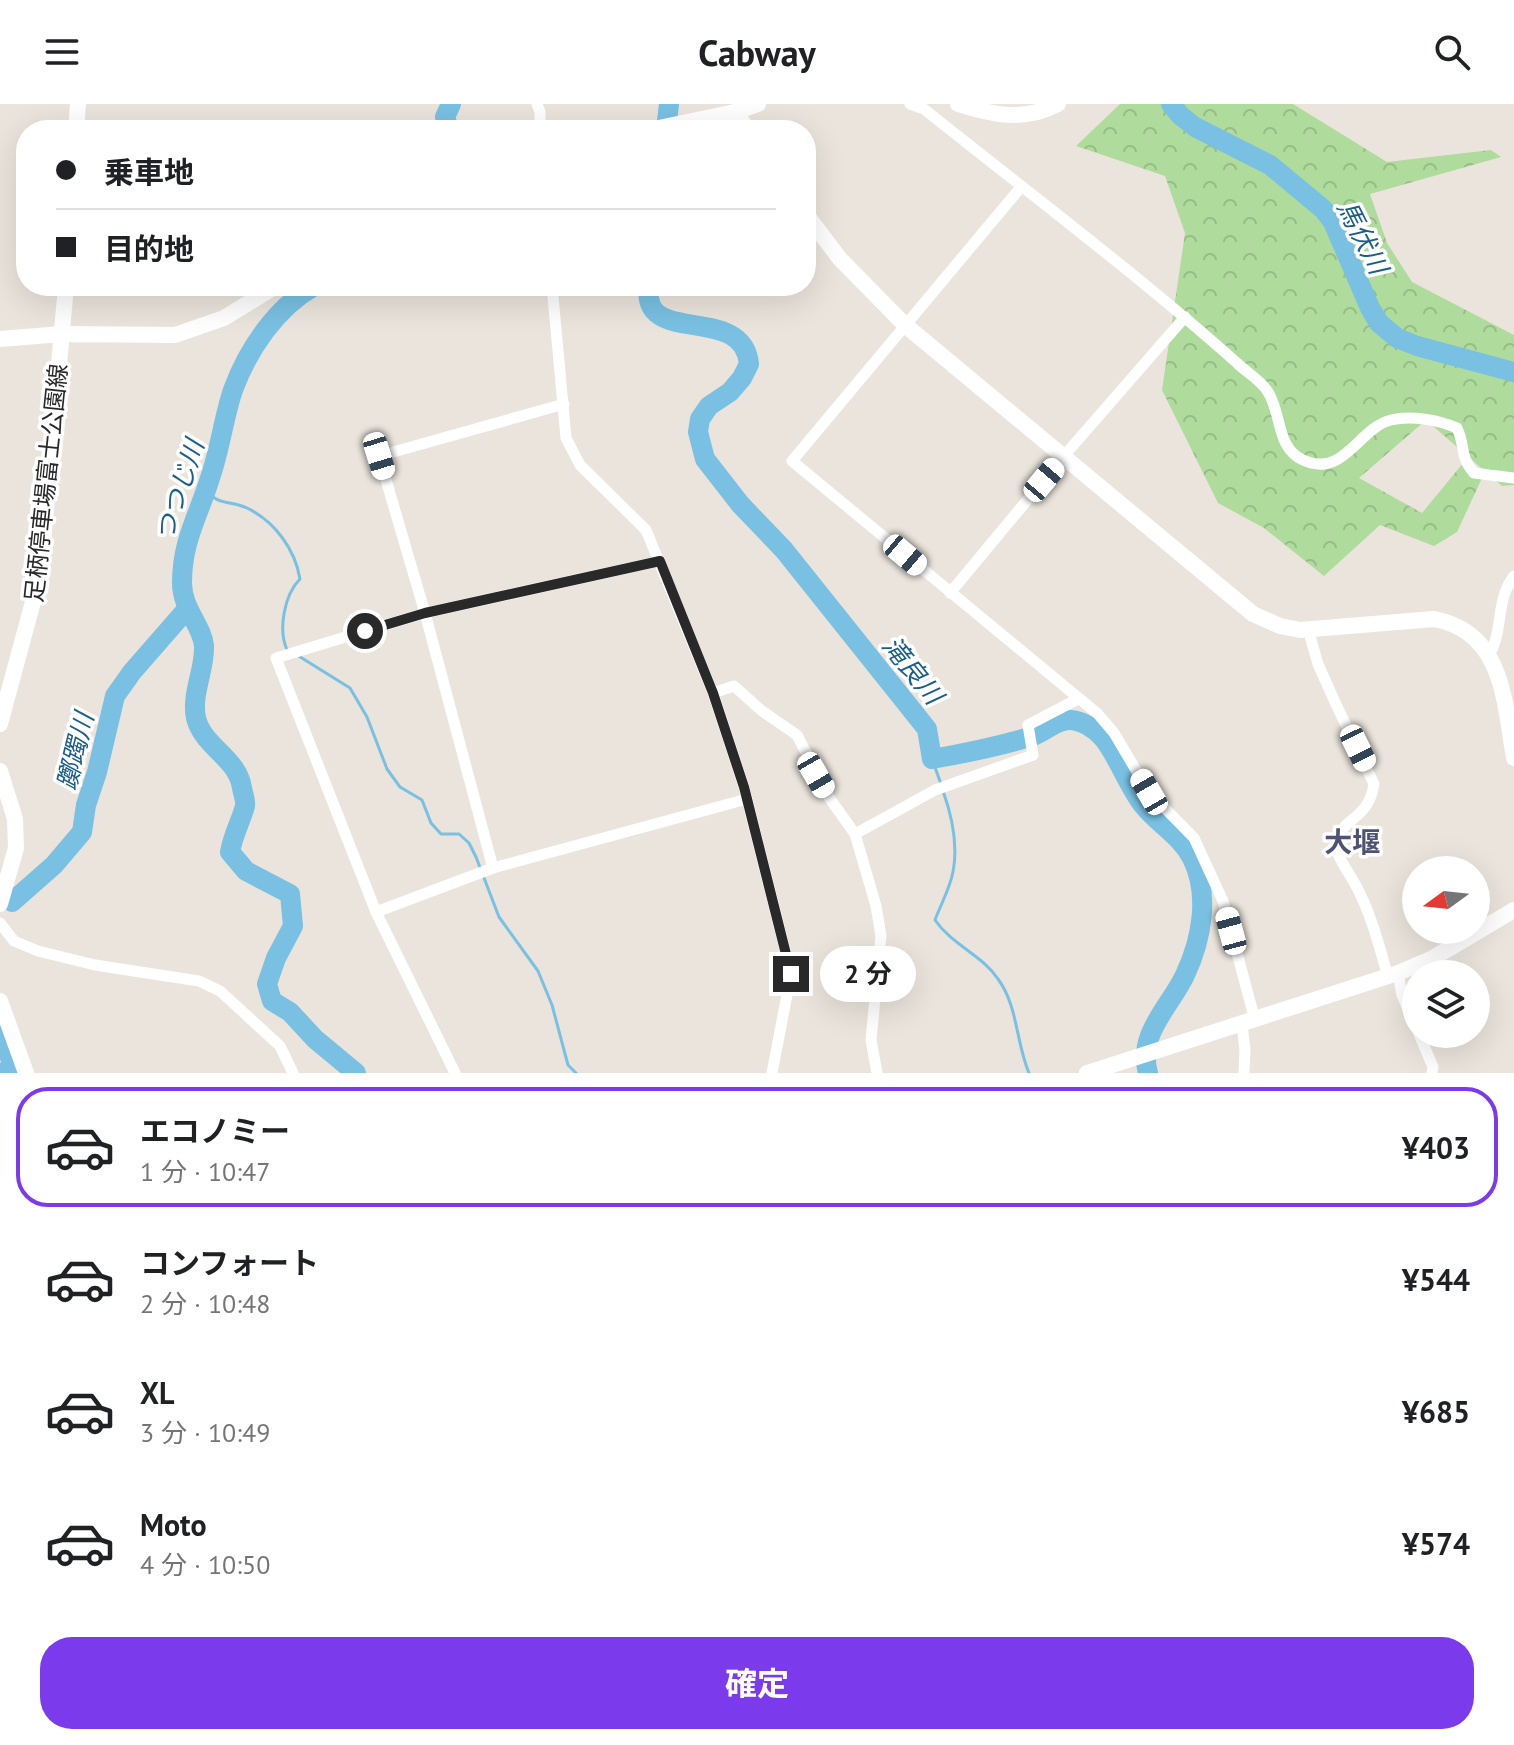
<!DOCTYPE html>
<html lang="ja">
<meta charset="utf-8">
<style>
body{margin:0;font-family:"PT Sans","Noto Sans JP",sans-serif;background:#f6f6f6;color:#202124;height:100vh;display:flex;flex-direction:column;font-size:30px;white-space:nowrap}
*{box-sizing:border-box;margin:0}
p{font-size:26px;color:#757577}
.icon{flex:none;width:44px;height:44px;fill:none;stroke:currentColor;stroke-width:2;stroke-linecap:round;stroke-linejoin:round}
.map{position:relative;height:969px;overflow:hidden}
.side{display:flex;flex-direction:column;background:#fff;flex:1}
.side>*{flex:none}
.banner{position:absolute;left:16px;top:16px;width:800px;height:176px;border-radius:32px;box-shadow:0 8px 32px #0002;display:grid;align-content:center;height:176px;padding:0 40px;background:#fff}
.needle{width:52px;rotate:255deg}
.buttons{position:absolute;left:1402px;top:752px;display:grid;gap:16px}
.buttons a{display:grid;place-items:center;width:88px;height:88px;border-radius:50%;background:#fff;box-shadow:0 8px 32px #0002;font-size:40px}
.end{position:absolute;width:36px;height:36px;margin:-18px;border:10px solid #292929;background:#fff;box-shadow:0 0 0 4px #fff}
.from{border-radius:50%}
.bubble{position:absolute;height:56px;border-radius:28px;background:#fff;box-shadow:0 8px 32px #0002;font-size:26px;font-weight:700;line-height:56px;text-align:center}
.car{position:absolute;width:24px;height:48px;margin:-24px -12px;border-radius:10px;box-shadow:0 0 6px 2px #0007;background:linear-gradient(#fff 24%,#345 0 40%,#fff 0 76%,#345 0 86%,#fff 0)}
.banner b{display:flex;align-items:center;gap:28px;height:76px;font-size:30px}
.banner b+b{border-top:2px solid #e0e0e0}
.banner i{width:20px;height:20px;background:#202124}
ul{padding:14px 0 0;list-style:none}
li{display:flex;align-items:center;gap:24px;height:120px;margin:0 16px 12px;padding:0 24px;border:4px solid transparent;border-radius:32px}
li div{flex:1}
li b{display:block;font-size:30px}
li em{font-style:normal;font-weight:700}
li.on{border-color:#7c3aed}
li>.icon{width:72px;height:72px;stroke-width:1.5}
.primary-button{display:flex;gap:16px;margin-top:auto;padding:16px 40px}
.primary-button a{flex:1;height:92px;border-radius:32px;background:#7c3aed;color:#fff;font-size:32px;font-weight:700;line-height:92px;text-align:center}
header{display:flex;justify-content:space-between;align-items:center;height:104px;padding:0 40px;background:#fff;font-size:36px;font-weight:700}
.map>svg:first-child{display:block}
.forest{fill:url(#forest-crowns)}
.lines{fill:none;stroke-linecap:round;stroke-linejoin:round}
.stream{stroke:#79c0e2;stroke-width:3}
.river{stroke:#79c0e2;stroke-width:20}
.street{stroke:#fff;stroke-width:11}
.secondary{stroke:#fff;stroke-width:16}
.route{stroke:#292929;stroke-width:10}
.labels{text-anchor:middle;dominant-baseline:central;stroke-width:7;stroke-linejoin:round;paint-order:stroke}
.street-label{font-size:24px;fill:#292929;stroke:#fff}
.water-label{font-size:26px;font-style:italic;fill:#1a5e8b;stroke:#fff}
.quarter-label{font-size:28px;font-weight:bold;fill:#4e5374;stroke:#fff}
</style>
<header><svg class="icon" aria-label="menu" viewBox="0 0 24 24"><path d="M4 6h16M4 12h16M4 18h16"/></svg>Cabway<svg class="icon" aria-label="search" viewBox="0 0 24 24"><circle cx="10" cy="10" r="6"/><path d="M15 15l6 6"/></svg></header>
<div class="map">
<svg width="1514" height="969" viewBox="0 0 1514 969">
<defs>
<pattern id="forest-crowns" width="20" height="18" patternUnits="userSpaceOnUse" patternTransform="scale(2)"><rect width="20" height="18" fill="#afdb9d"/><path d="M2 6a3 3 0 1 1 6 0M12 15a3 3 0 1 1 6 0" fill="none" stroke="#97bc87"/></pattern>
</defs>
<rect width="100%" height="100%" fill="#eae4dc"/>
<path class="forest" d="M1120,0h173l94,58 104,-12 10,7 -131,37 17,49 25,39 102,53v150l-12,1 -76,-66 -67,58 63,35 42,-51 18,16 -25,54 -23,14 -54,-21 -56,51 -60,-48 -46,-25 -56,-113 23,-157 -20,-57 -89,-30z"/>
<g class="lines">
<g class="stream">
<path d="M206,387c12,14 26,10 41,17 28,14 48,41 53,71 -16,16 -22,51 -13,71"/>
<path d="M297,551l53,33 17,29 20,52 13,18 22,13 9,23 10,11h18l10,9 7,14 23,60 39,54 14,34 16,60 8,8"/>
<path d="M932,655l9,25"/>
<path d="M943,687c9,25 15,55 10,81 -3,16 -12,32 -18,48 18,26 46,34 63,59 20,27 18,64 31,94"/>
</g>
<g class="river">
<path d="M1171,0l10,12 14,11 75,38 53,44 10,13 37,86 9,15 18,15 20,8 97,26"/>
<path d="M449,26l-4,-13 6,-13"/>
<path d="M666,26l3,-26"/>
<path d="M314,182c-38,22 -66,63 -81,104 -9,26 -13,60 -23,88 -12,39 -28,63 -28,105 0,26 20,42 22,63 1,24 -13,48 -8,72 7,29 42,40 46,70 1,6 4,12 3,18 -4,15 -12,29 -15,46l16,19 44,23 3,32 -17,32 -9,26 5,17 18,11 25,27 41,34"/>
<path d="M649,182c-9,62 94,16 100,78l-7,14 -12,14 -21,14 -9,13 -2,13 7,27 35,45 44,46 143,179 5,30c34,-6 68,-13 101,-23 13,-5 24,-17 38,-16 12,1 24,9 31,17 14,15 26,49 41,68 15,19 38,31 49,53 18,36 10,81 -7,117 -15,32 -48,59 -37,98"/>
<path d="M12,798l42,-37 28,-33 4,-27 11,-33 18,-76 17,-24 55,-63"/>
<path d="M0,921l12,39 -7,9"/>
</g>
<g class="street">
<path d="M537,0l3,8v18"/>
<path d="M910,0l14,5c105,84 213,165 313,254 9,9 25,18 31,29 14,22 8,56 35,68 41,19 55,-32 88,-40 20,-5 48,0 66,8 9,19 2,28 17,45l40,5"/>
<path d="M1021,83l-229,274 306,253 16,19 35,59 45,46 29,63 32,119"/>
<path d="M552,182l14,152 14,27 66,65 67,163 31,94 47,187 -19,99"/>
<path d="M950,489l113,-136 122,-140"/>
<path d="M1308,525l10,35 16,36 40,84c-5,34 -28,32 -37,55 -5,13 12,33 18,45 16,29 24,61 33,93"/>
<path d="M1489,551c15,-24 6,-55 25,-79"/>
<path d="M713,589l21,-7 28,25 35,24 31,61 27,38 21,72 5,30 -10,104 6,33"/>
<path d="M855,730l80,-44 98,-35 -5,-30 50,-26"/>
<path d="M493,764l-68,-255 -46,-157 185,-52"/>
<path d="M376,808l117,-44 254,-69"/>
<path d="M0,819l14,18 24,10 57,14 104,16 21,10 60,55 13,27"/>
<path d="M1398,869l4,22 14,32"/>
<path d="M1242,921l3,25 -1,23"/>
<path d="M1419,930l14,33 -1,6"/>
<path d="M455,969l-79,-161 -100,-254 149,-45 235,-52"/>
</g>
<g class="secondary">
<path d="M958,0c34,11 66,18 100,0"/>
<path d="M735,8l13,18"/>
<path d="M76,26l2,-26"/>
<path d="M649,26l86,-18 23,-8"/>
<path d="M806,110l34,45 65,66 348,289 27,12 20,4 134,-11c70,13 70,83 80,139"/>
<path d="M0,235l62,-5 113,1 49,-17 52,-32"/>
<path d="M0,620l40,-148 26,-290"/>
<path d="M0,667l15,48 1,29 -16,56"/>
<path d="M0,897l26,72"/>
<path d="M1087,969l311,-100 35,-15 81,-48"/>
</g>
</g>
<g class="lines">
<path class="route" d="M365,527l60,-18 235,-52 53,132 31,94 47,187"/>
</g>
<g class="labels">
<g class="street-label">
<text transform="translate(46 379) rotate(-84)">足柄停車場富士公園線</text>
</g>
<g class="water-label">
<text transform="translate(1363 133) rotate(63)">馬伏川</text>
<text transform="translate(179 386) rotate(-72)">つつじ川</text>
<text transform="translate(913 566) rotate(51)">滝良川</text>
<text transform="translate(75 647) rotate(-76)">躑躅川</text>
</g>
<g class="quarter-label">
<text x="1352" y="737">大堰</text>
</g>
</g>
</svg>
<div class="buttons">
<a><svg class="needle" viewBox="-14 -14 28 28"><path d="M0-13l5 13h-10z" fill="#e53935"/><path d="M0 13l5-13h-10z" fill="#757577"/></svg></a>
<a><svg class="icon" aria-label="layers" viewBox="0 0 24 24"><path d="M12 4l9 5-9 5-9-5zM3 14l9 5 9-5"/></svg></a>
</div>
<i class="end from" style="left:365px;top:527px"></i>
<i class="end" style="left:791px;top:870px"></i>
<div class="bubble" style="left:820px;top:842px;width:96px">2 分</div>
<i class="car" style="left:379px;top:352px;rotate:163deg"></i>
<i class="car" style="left:1044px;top:376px;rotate:40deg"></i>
<i class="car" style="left:905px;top:451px;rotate:130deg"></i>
<i class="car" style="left:1358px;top:644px;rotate:154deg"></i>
<i class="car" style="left:816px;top:671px;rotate:150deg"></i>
<i class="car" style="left:1149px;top:688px;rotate:330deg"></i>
<i class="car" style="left:1231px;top:827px;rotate:345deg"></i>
<div class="banner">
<b><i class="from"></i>乗車地</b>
<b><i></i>目的地</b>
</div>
</div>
<section class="side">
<ul>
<li class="on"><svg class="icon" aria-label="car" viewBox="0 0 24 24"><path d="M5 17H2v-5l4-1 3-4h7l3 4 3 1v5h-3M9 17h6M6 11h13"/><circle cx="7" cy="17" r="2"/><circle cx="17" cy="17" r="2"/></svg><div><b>エコノミー</b><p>1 分 · 10:47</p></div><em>¥403</em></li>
<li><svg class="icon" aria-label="car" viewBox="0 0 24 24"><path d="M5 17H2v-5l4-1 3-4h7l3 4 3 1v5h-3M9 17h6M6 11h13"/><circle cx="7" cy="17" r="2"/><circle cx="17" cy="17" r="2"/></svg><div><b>コンフォート</b><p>2 分 · 10:48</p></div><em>¥544</em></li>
<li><svg class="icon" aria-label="car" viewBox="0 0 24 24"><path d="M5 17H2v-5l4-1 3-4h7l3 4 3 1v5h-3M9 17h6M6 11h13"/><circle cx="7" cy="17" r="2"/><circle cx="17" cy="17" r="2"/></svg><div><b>XL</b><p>3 分 · 10:49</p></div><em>¥685</em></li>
<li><svg class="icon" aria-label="car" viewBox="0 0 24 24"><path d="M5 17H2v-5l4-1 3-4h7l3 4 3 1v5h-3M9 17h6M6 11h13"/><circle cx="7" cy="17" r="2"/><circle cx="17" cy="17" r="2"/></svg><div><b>Moto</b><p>4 分 · 10:50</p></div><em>¥574</em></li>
</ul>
<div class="primary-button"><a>確定</a></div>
</section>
